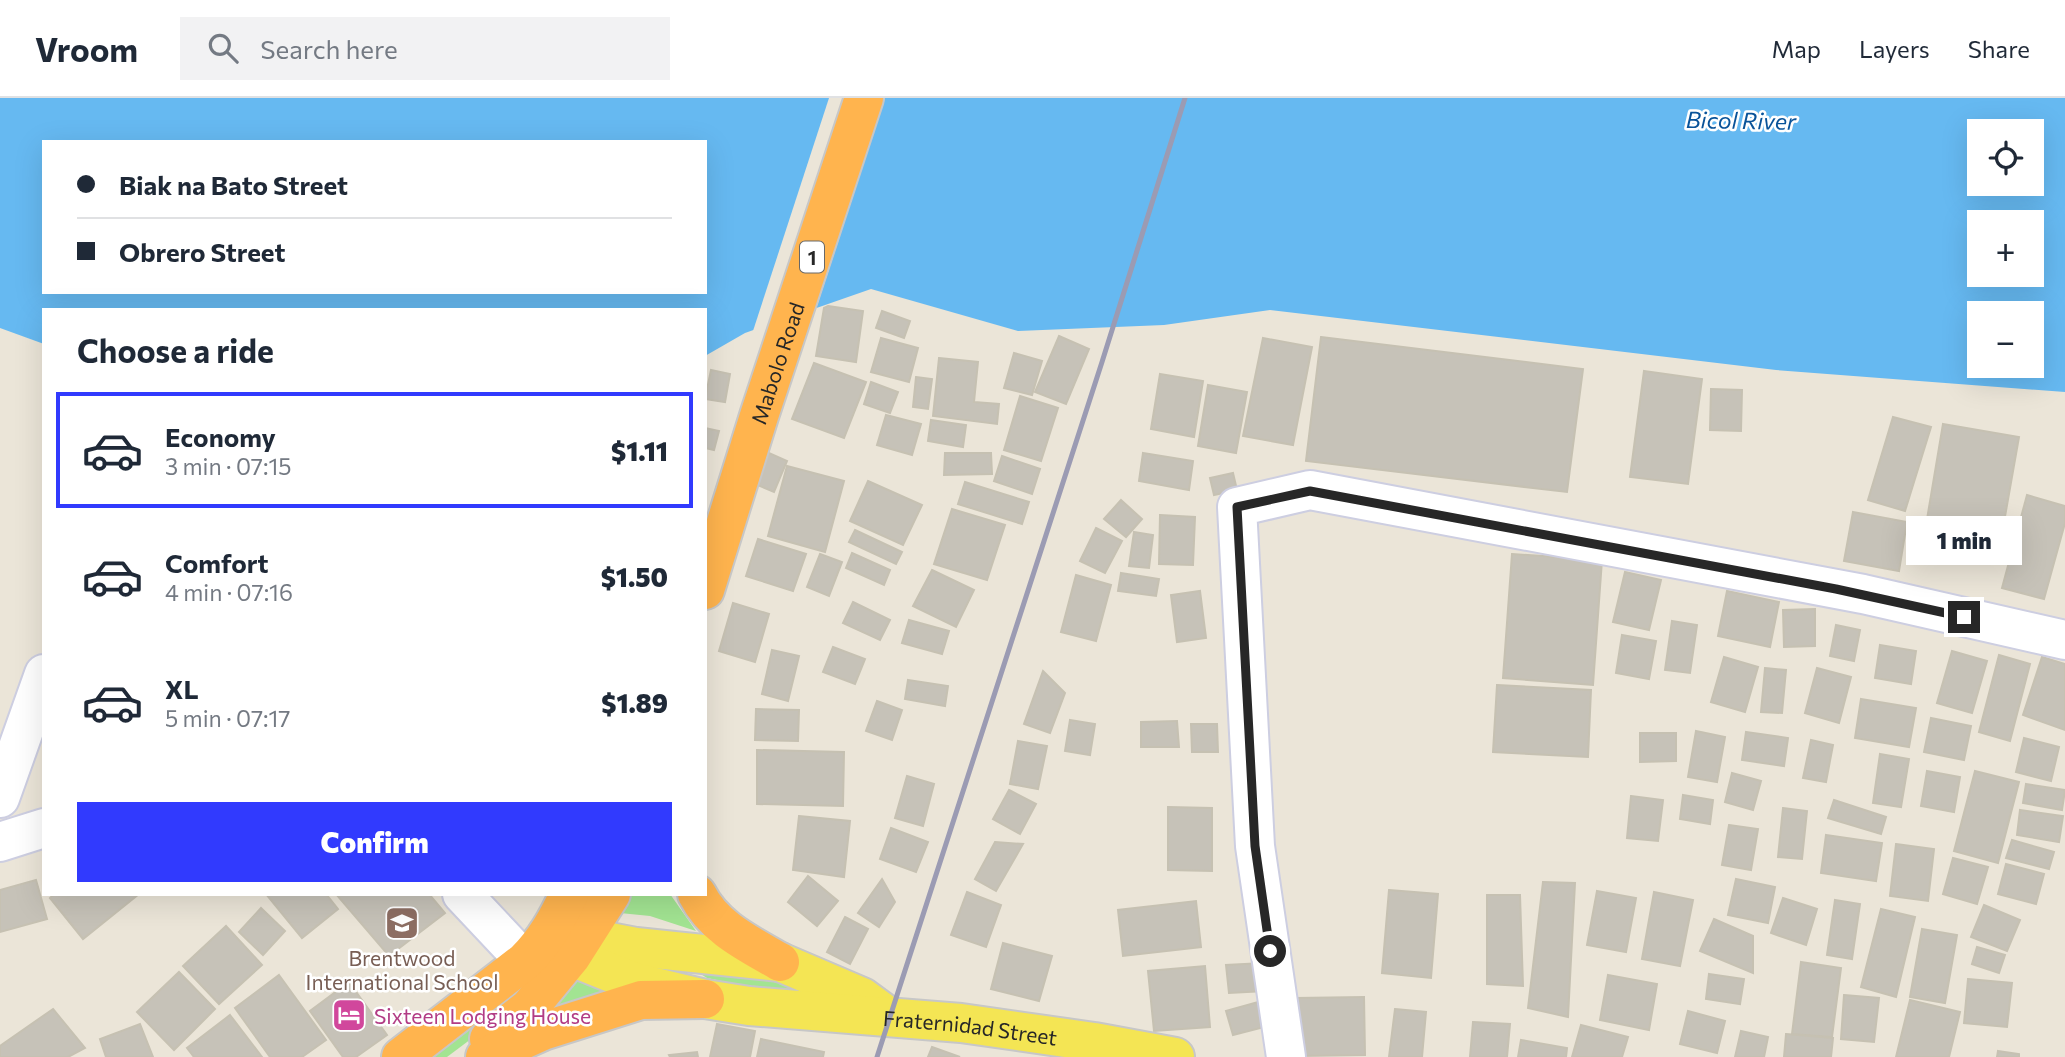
<!DOCTYPE html>
<meta charset="utf-8">
<style>
body{margin:0;font-family:Commissioner,sans-serif;background:#f2f2f3;color:#1f2937;height:100vh;display:flex;flex-direction:column;font-size:26px;white-space:nowrap}
*{box-sizing:border-box;margin:0}
p{font-size:23px;color:#747a83}
.icon{flex:none;width:38px;height:38px;fill:none;stroke:currentColor;stroke-width:2;stroke-linecap:round;stroke-linejoin:round}
.map{position:relative;flex:1;overflow:hidden}
.sheet{position:absolute;left:42px;top:210px;width:665px;height:588px;display:flex;flex-direction:column;background:#fff;border-radius:0px;box-shadow:0 7px 28px #0002}
.sheet>*{flex:none}
.top-card{position:absolute;left:42px;top:42px;width:665px;height:154px;border-radius:0px;box-shadow:0 7px 28px #0002;display:grid;align-content:center;height:154px;padding:0 35px;background:#fff}
.fabs{position:absolute;left:1967px;top:21px;display:grid;gap:14px}
.fabs a{display:grid;place-items:center;width:77px;height:77px;border-radius:0px;background:#fff;box-shadow:0 7px 28px #0002;font-size:35px}
.end{position:absolute;width:32px;height:32px;margin:-16px;border:9px solid #272727;background:#fff;box-shadow:0 0 0 4px #fff}
.from{border-radius:50%}
.bubble{position:absolute;height:49px;border-radius:0px;background:#fff;box-shadow:0 7px 28px #0002;font-size:23px;font-weight:800;line-height:49px;text-align:center}
.top-card b{display:flex;align-items:center;gap:24px;height:66px;font-size:26px}
.top-card b+b{border-top:2px solid #e0e1e3}
.top-card i{width:18px;height:18px;background:#1f2937}
ul{padding:0;list-style:none}
li{display:flex;align-items:center;gap:21px;height:116px;margin:0 14px 10px;padding:0 21px;border:4px solid transparent;border-radius:0px}
li div{flex:1}
li b{display:block;font-size:26px}
li em{font-style:normal;font-weight:800}
li.on{border-color:#313afe}
li>.icon{width:63px;height:63px;stroke-width:1.5}
h2{padding:0 35px;font-size:32px;line-height:84px}
.cta{display:flex;gap:14px;margin-top:auto;padding:14px 35px}
.cta a{flex:1;height:80px;border-radius:0px;background:#313afe;color:#fff;font-size:28px;font-weight:800;line-height:80px;text-align:center}
header{display:flex;align-items:center;gap:42px;box-sizing:border-box;height:98px;padding:0 35px;background:#fff;border-bottom:2px solid #e0e1e3}
header strong{font-size:33px}
nav{display:flex;gap:38px;margin-inline-start:auto;font-size:24px}
.search{width:490px;height:63px;background:#f2f2f3;display:flex;align-items:center;gap:18px;box-sizing:border-box;padding:0 24px;border-radius:0px;color:#747a83;font-size:26px}
.map>svg:first-child{display:block}
.green{fill:#a2e492}
.water{fill:#66b9f1;fill-rule:evenodd}
.pier{fill:#ebe5d8}
.building{fill:#c6c2b8;stroke:#c6c1b2;stroke-width:2}
.lines{fill:none;stroke-linecap:round;stroke-linejoin:round}
.minor-casing{stroke:#cdcee1;stroke-width:42}
.major-casing{stroke:#c7c7c7;stroke-width:42}
.highway-casing{stroke:#c7c7c7;stroke-width:42}
.minor{stroke:#fff;stroke-width:38}
.major{stroke:#f4e554;stroke-width:38}
.highway{stroke:#ffb44e;stroke-width:38}
.rail{stroke:#9b9bb3;stroke-width:5}
.route{stroke:#272727;stroke-width:9}
.labels{text-anchor:middle;dominant-baseline:central;stroke-width:5;stroke-linejoin:round;paint-order:stroke}
.shield{fill:#fff;stroke:#686868;stroke-width:2}
.shield-label{font-size:19px;font-weight:bold;fill:#272727}
.street-label{font-size:21px;fill:#272727;stroke:#fff}
.education-label{font-size:21px;fill:#785e54;stroke:#fff}
.hotel-label{font-size:21px;fill:#b23c85;stroke:#fff;text-anchor:start}
.water-label{font-size:23px;font-style:italic;fill:#095399;stroke:#fff}
</style>
<header>
<strong>Vroom</strong>
<div class="search"><svg class="icon" aria-label="search" viewBox="0 0 24 24"><circle cx="10" cy="10" r="6"/><path d="M15 15l6 6"/></svg>Search here</div>
<nav><a>Map</a><a>Layers</a><a>Share</a></nav>
</header>
<div class="map">
<svg width="2065" height="959" viewBox="0 0 2065 959">
<rect width="100%" height="100%" fill="#ebe5d8"/>
<g class="green">
<path d="M624,796h46l26,37 -46,-15 -40,-4z"/>
<path d="M579,869l36,24 -73,21z"/>
<path d="M539,871l-23,32 -41,35 -28,21h-19z"/>
<path d="M707,871l137,27 -6,9 -131,-27 -11,-7z"/>
</g>
<path class="water" d="M0,0h2065v294l-289,-22 -506,-60 -106,15 -146,6 -147,-42 -126,44 -40,23v-46h-661v34l-44,-16zM1979,33h53v53h-53zM44,44h661v150h-661zM1979,124h53v53h-53zM1979,215h53v53h-53z"/>
<path class="pier" d="M829,0h56l-70,214 -63,22z"/>
<g class="building">
<path d="M828,208l35,5 -7,51 -40,-6 8,-48z"/>
<path d="M882,213l28,10 -6,17 -28,-10z"/>
<path d="M1059,238l30,13 -23,55 -31,-12z"/>
<path d="M1321,239l262,32 -16,123 -261,-31z"/>
<path d="M881,240l37,10 -9,34 -38,-10z"/>
<path d="M1263,240l49,9 -19,98 -50,-9z"/>
<path d="M1014,255l28,8 -10,34 -28,-7z"/>
<path d="M939,260l39,4 -4,40 25,2 -2,20 -64,-8z"/>
<path d="M814,265l52,19 -22,56 -52,-19z"/>
<path d="M711,272l19,4 -5,28 -20,-3z"/>
<path d="M1644,273l58,8 -14,105 -58,-7z"/>
<path d="M1160,276l43,7 -9,56 -43,-8z"/>
<path d="M916,279l16,2 -4,30 -15,-2z"/>
<path d="M871,284l27,10 -8,21 -26,-9z"/>
<path d="M1208,287l39,7 -11,61 -38,-7z"/>
<path d="M1711,291l31,1 -1,41 -31,-1z"/>
<path d="M1020,298l38,12 -17,53 -37,-11z"/>
<path d="M886,317l35,9 -9,31 -35,-10z"/>
<path d="M1893,319l38,10 -26,84 -37,-11z"/>
<path d="M931,322l35,5 -3,22 -35,-6z"/>
<path d="M1943,326l76,13 -22,125 -75,-13z"/>
<path d="M705,330l14,3 -5,19 -9,-2z"/>
<path d="M762,352l25,11 -13,31 -26,-11z"/>
<path d="M945,355h46l1,21 -48,1z"/>
<path d="M1143,355l50,8 -4,29 -50,-9z"/>
<path d="M1002,358l38,13 -8,25 -38,-13z"/>
<path d="M787,368l57,15 -19,71 -57,-16z"/>
<path d="M1233,375l4,17 -23,5 -4,-17z"/>
<path d="M868,383l54,24 -19,40 -53,-24z"/>
<path d="M965,384l64,20 -7,22 -64,-20z"/>
<path d="M2027,397l38,11v17l-21,76 -42,-11z"/>
<path d="M1121,402l21,19 -16,18 -22,-18z"/>
<path d="M952,411l53,16 -18,55 -53,-16z"/>
<path d="M1853,414l54,10 -8,49 -55,-10z"/>
<path d="M1160,417l35,2 -2,48 -34,-1z"/>
<path d="M1096,430l26,13 -17,32 -25,-12z"/>
<path d="M855,432l47,22 -6,12 -47,-22z"/>
<path d="M1134,434l19,3 -4,33 -20,-2z"/>
<path d="M758,441l48,15 -13,37 -47,-15z"/>
<path d="M852,455l38,17 -6,15 -38,-17z"/>
<path d="M820,456l22,8 -13,34 -22,-9z"/>
<path d="M1512,456l90,6 -9,125 -90,-7z"/>
<path d="M932,472l42,20 -18,37 -43,-21z"/>
<path d="M1625,474l36,8 -12,50 -36,-8z"/>
<path d="M1121,475l38,6 -3,17 -38,-5z"/>
<path d="M1076,477l35,10 -15,56 -35,-9z"/>
<path d="M1200,493l6,47 -29,4 -6,-47z"/>
<path d="M1727,493l52,11 -9,45 -52,-11z"/>
<path d="M853,504l37,18 -10,20 -37,-17z"/>
<path d="M733,505l36,11 -14,48 -36,-11z"/>
<path d="M1815,511v37l-31,1 -1,-37z"/>
<path d="M909,522l40,11 -7,23 -40,-11z"/>
<path d="M1672,523l25,4 -7,48 -25,-3z"/>
<path d="M1836,527l24,5 -6,31 -24,-5z"/>
<path d="M1622,537l34,6 -7,38 -33,-6z"/>
<path d="M1880,547l36,6 -5,33 -36,-6z"/>
<path d="M833,549l32,12 -10,25 -32,-12z"/>
<path d="M772,552l27,6 -11,45 -26,-7z"/>
<path d="M1952,553l35,10 -15,52 -35,-10z"/>
<path d="M1999,557l31,9 -20,77 -31,-9z"/>
<path d="M1724,559l34,10 -13,45 -34,-10z"/>
<path d="M2042,559l23,7v66l-42,-15z"/>
<path d="M1765,570l21,2 -4,43 -21,-1z"/>
<path d="M1817,570l34,9 -12,46 -34,-10z"/>
<path d="M1043,573l22,22 -15,40 -26,-9z"/>
<path d="M908,582l40,6 -3,20 -40,-7z"/>
<path d="M1497,587l94,5 -3,67 -95,-5z"/>
<path d="M1861,601l55,9 -7,39 -54,-9z"/>
<path d="M877,603l25,9 -10,30 -26,-9z"/>
<path d="M756,611l43,1 -1,31 -43,-1z"/>
<path d="M1931,620l40,8 -7,34 -40,-8z"/>
<path d="M1070,622l25,4 -5,31 -25,-4z"/>
<path d="M1177,623l2,26h-38v-25z"/>
<path d="M1191,626h26l1,28h-26z"/>
<path d="M1696,633l29,6 -8,45 -29,-5z"/>
<path d="M1746,634l42,6 -4,28 -42,-6z"/>
<path d="M1640,635h36v28l-36,1z"/>
<path d="M2024,640l35,9 -8,34 -35,-9z"/>
<path d="M1811,642l22,5 -7,37 -23,-4z"/>
<path d="M1018,643l29,5 -9,43 -28,-5z"/>
<path d="M757,652l87,2 -1,54 -86,-2z"/>
<path d="M1880,656l29,5 -8,48 -28,-4z"/>
<path d="M1927,673l33,6 -6,35 -33,-6z"/>
<path d="M1975,673l44,11 -21,81 -44,-12z"/>
<path d="M1732,675l29,8 -8,29 -28,-8z"/>
<path d="M907,678l27,8 -11,42 -28,-8z"/>
<path d="M2026,686l39,6 -3,20 -39,-7z"/>
<path d="M1009,692l27,14 -16,30 -27,-15z"/>
<path d="M1683,697l30,5 -3,24 -30,-5z"/>
<path d="M1631,698l32,4 -5,41 -31,-3z"/>
<path d="M1834,702l52,17 -5,17 -53,-16z"/>
<path d="M1168,709l44,1v63l-44,-1z"/>
<path d="M1783,710l24,3 -5,48 -24,-2z"/>
<path d="M2020,712l43,6 -4,26 -42,-7z"/>
<path d="M799,718l51,5 -6,56 -51,-7z"/>
<path d="M1729,727l29,4 -7,41 -29,-5z"/>
<path d="M891,730l37,14 -12,30 -36,-13z"/>
<path d="M1826,737l56,8 -6,38 -55,-8z"/>
<path d="M2012,742l42,12 -5,17 -43,-11z"/>
<path d="M995,744l28,2 -27,47 -21,-12z"/>
<path d="M1896,746l38,5 -6,52 -38,-5z"/>
<path d="M1953,760l35,9 -11,37 -34,-10z"/>
<path d="M2006,766l38,10 -8,30 -38,-10z"/>
<path d="M808,778l30,25 -21,25 -29,-24z"/>
<path d="M882,781l13,23 -16,25 -21,-14z"/>
<path d="M1736,781l39,8 -7,36 -40,-8z"/>
<path d="M36,782l11,39 -47,13v-42z"/>
<path d="M1543,784l32,1 -7,134 -40,-9z"/>
<path d="M1389,792l49,4 -7,84 -49,-5z"/>
<path d="M1597,793l39,7 -10,54 -39,-7z"/>
<path d="M967,794l34,13 -15,42 -35,-12z"/>
<path d="M1654,794l39,8 -13,66 -38,-7z"/>
<path d="M54,796h85l-56,45 -33,-41z"/>
<path d="M266,796h60l12,15 -36,29z"/>
<path d="M336,796h93l16,19 -56,43z"/>
<path d="M1487,797h33l3,91 -36,-2z"/>
<path d="M1783,800l34,11 -11,36 -35,-12z"/>
<path d="M1835,802l25,4 -8,55 -25,-4z"/>
<path d="M1196,803l5,46 -78,9 -5,-46z"/>
<path d="M1984,807l36,15 -13,31 -36,-14z"/>
<path d="M261,810l24,23 -22,24 -24,-23z"/>
<path d="M1881,811l34,8 -19,80 -35,-10z"/>
<path d="M845,819l23,12 -18,35 -23,-12z"/>
<path d="M1714,821l39,17v37l-53,-22z"/>
<path d="M226,828l36,39 -43,39 -36,-38z"/>
<path d="M1922,831l35,6 -12,68 -35,-6z"/>
<path d="M1003,845l49,13 -13,45 -48,-12z"/>
<path d="M1977,849l28,8 -6,18 -27,-9z"/>
<path d="M1801,864l40,6 -9,69 -40,-3z"/>
<path d="M1263,865l2,28 -36,2 -3,-28z"/>
<path d="M1205,868l5,61 -56,4 -6,-60z"/>
<path d="M179,874l36,37 -41,41 -37,-38z"/>
<path d="M1709,876l35,5 -4,25 -34,-5z"/>
<path d="M279,877l47,65 -24,17h-32l-35,-49z"/>
<path d="M1608,877l49,9 -8,46 -49,-10z"/>
<path d="M1968,881l44,4 -5,44 -43,-4z"/>
<path d="M349,884l38,53 -31,22h-13l-33,-46z"/>
<path d="M1844,897l35,3 -5,44 -33,-3z"/>
<path d="M1364,899l1,58 -67,1 -2,-58z"/>
<path d="M1269,901l7,25 -43,11 -7,-24z"/>
<path d="M1910,902l50,12 -11,45h-53z"/>
<path d="M53,911l32,39 -17,9h-68v-11z"/>
<path d="M1395,911l31,3 -4,45h-33z"/>
<path d="M1688,913l37,10 -8,32 -37,-9z"/>
<path d="M230,917l32,42h-68l-7,-9z"/>
<path d="M1473,924l37,2 -3,33h-37z"/>
<path d="M140,926l13,33h-47l-6,-18z"/>
<path d="M717,926l38,7 -5,26h-40z"/>
<path d="M1581,927l47,12 -6,20h-50z"/>
<path d="M1741,933l27,6 -4,20h-29z"/>
<path d="M1786,936l47,4 -2,19h-47z"/>
<path d="M761,941l63,13 -1,5h-66z"/>
<path d="M1521,942l46,8 -1,9h-48z"/>
<path d="M932,949l28,10h-32z"/>
<path d="M1998,953l21,3v3h-22z"/>
<path d="M697,954l1,5h-28l-1,-2z"/>
</g>
<g class="lines">
<g class="minor-casing">
<g id="minor">
<path d="M0,700l44,-124"/>
<path d="M0,744l44,-14"/>
<path d="M462,796l63,67"/>
<path d="M1286,959l-31,-211 -18,-339 73,-17 553,104 202,46"/>
</g>
</g>
<g class="major-casing">
<g id="major">
<path d="M555,826l29,13 52,10 144,15 82,35 19,14"/>
<path id="s1" d="M542,847l92,37 71,17 44,7 212,17 133,19 81,15"/>
</g>
</g>
<g class="highway-casing">
<g id="highway">
<path id="s2" d="M705,492l54,-174 105,-318"/>
<path d="M697,796c17,34 52,50 83,68"/>
<path d="M489,941l40,-31 42,-51 40,-63"/>
<path d="M401,959l124,-96c20,-20 32,-41 44,-67"/>
<path d="M485,959l58,-26 98,-31 64,-1"/>
</g>
</g>
<use href="#minor" class="minor"/>
<use href="#major" class="major"/>
<use href="#highway" class="highway"/>
<path class="rail" d="M877,959l225,-695 83,-264"/>
</g>
<g class="lines">
<path class="route" d="M1270,853l-15,-105 -18,-339 73,-16 526,98 128,28"/>
</g>
<defs>
<g id="school-square" transform="scale(1.75)"><rect x="-9" y="-9" width="18" height="18" rx="4" fill="#8d6e63" stroke="#fff"/><path d="M0-5L7-2L0 1L-7-2ZM-4 1L0 2.5L4 1V4Q0 6-4 4Z" fill="#fff"/></g>
<g id="hotel-square" transform="scale(1.75)"><rect x="-9" y="-9" width="18" height="18" rx="4" fill="#d1479c" stroke="#fff"/><path d="M-6-4.5h1.5V1H6V5H4.5V3h-9V5H-6ZM-4 0a1.8 1.8 0 1 1 3.6 0ZM.5 0V-2.5h3Q6-2.5 6 0Z" fill="#fff"/></g>
</defs>
<g fill-rule="evenodd">
<use href="#school-square" x="402" y="825"/>
<use href="#hotel-square" x="349" y="917"/>
</g>
<g class="labels">
<rect class="shield" x="800" y="143.5" width="24" height="31" rx="5"/>
<g class="shield-label">
<text x="812" y="159">1</text>
</g>
<g class="street-label">
<text stroke="none"><textPath href="#s2" startOffset="238">Mabolo Road</textPath></text>
<text stroke="none"><textPath href="#s1" startOffset="439">Fraternidad Street</textPath></text>
</g>
<g class="education-label">
<text x="402" y="859">Brentwood<tspan x="402" dy="24">International School</tspan></text>
</g>
<g class="hotel-label">
<text x="374" y="917">Sixteen Lodging House</text>
</g>
<g class="water-label">
<text transform="translate(1741 22) rotate(1)">Bicol River</text>
</g>
</g>
</svg>
<div class="fabs">
<a><svg class="icon" aria-label="locate" viewBox="0 0 24 24"><circle cx="12" cy="12" r="6"/><path d="M12 2v4M12 18v4M2 12h4M18 12h4"/></svg></a>
<a>+</a>
<a>−</a>
</div>
<i class="end from" style="left:1270px;top:853px"></i>
<i class="end" style="left:1964px;top:519px"></i>
<div class="bubble" style="left:1906px;top:418px;width:116px">1 min</div>
<div class="top-card">
<b><i class="from"></i>Biak na Bato Street</b>
<b><i></i>Obrero Street</b>
</div>
<section class="sheet">
<h2>Choose a ride</h2>
<ul>
<li class="on"><svg class="icon" aria-label="car" viewBox="0 0 24 24"><path d="M5 17H2v-5l4-1 3-4h7l3 4 3 1v5h-3M9 17h6M6 11h13"/><circle cx="7" cy="17" r="2"/><circle cx="17" cy="17" r="2"/></svg><div><b>Economy</b><p>3 min · 07:15</p></div><em>$1.11</em></li>
<li><svg class="icon" aria-label="car" viewBox="0 0 24 24"><path d="M5 17H2v-5l4-1 3-4h7l3 4 3 1v5h-3M9 17h6M6 11h13"/><circle cx="7" cy="17" r="2"/><circle cx="17" cy="17" r="2"/></svg><div><b>Comfort</b><p>4 min · 07:16</p></div><em>$1.50</em></li>
<li><svg class="icon" aria-label="car" viewBox="0 0 24 24"><path d="M5 17H2v-5l4-1 3-4h7l3 4 3 1v5h-3M9 17h6M6 11h13"/><circle cx="7" cy="17" r="2"/><circle cx="17" cy="17" r="2"/></svg><div><b>XL</b><p>5 min · 07:17</p></div><em>$1.89</em></li>
</ul>
<div class="cta"><a>Confirm</a></div>
</section>
</div>
